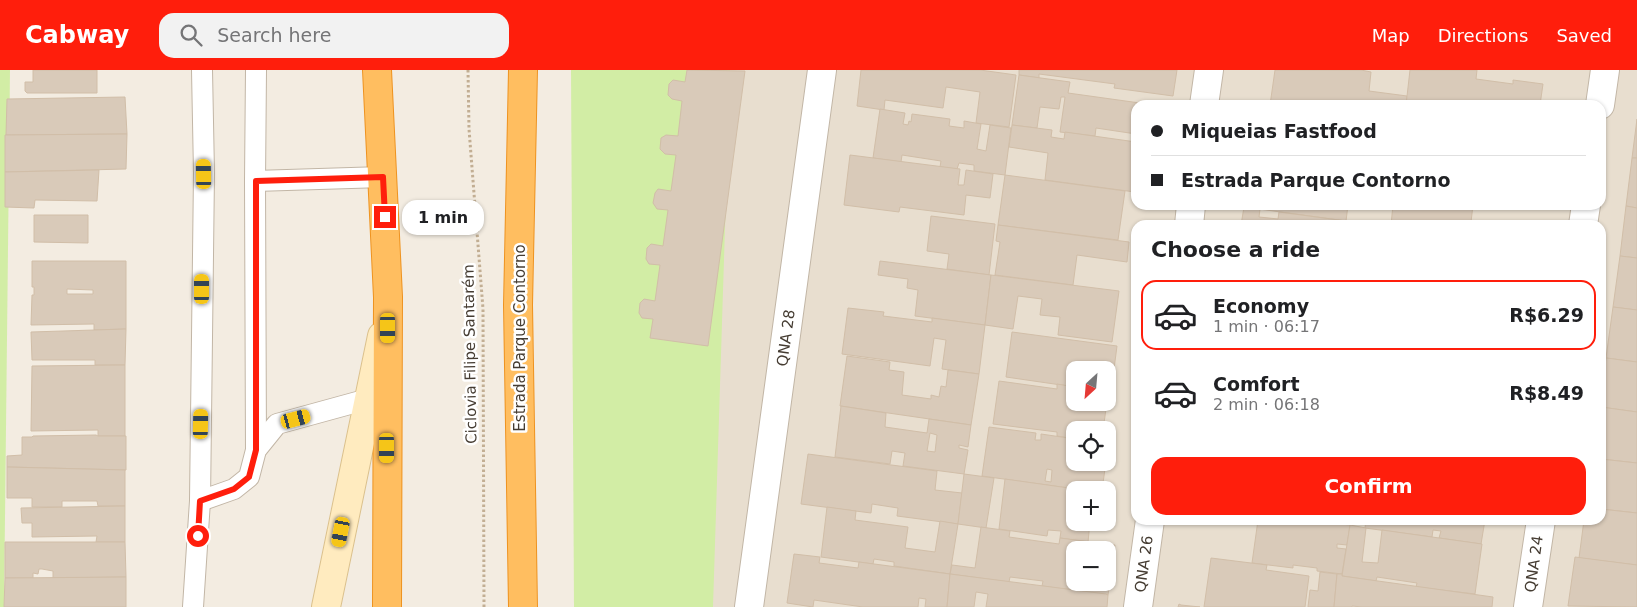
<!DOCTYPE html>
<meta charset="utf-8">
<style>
body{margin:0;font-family:"DejaVu Sans",sans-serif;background:#f2f2f2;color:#202124;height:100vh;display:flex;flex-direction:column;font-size:19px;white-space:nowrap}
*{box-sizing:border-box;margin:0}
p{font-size:16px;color:#757577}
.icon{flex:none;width:28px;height:28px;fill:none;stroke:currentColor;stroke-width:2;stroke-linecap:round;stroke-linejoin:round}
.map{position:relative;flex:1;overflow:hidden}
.details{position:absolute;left:1131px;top:150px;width:475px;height:305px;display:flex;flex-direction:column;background:#fff;border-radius:15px;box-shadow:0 1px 4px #0004}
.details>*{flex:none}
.top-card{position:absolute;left:1131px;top:30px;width:475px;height:110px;border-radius:15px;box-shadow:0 1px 4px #0004;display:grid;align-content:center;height:110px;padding:0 20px;background:#fff}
.needle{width:32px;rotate:206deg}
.fabs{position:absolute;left:1066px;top:291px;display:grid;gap:10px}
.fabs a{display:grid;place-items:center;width:50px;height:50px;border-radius:10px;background:#fff;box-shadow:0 1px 4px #0004;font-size:25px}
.end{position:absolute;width:22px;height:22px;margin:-11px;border:6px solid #ff1e0c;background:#fff;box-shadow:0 0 0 2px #fff}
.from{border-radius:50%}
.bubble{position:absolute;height:35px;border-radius:15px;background:#fff;box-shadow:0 1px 4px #0004;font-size:16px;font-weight:600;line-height:35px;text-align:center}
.car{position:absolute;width:15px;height:30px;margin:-15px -8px;border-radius:6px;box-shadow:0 0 4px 1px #0007;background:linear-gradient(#f5c518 24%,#345 0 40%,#f5c518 0 76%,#345 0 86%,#f5c518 0)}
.top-card b{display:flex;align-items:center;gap:18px;height:48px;font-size:19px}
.top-card b+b{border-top:1px solid #e0e0e0}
.top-card i{width:12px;height:12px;background:#202124}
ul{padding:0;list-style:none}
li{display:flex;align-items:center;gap:15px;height:70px;margin:0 10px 8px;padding:0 10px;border:2px solid transparent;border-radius:15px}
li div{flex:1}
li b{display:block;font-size:19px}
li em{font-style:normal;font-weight:600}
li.selected{border-color:#ff1e0c}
li>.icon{width:45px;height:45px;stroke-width:1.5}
h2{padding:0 20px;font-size:22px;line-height:60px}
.primary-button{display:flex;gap:10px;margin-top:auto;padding:10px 20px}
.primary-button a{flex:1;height:58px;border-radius:15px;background:#ff1e0c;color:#fff;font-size:20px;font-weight:600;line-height:58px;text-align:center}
header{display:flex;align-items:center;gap:30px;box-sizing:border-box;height:70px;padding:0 25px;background:#ff1e0c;color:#fff}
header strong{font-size:24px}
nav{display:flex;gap:28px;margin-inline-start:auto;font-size:18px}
.search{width:350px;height:45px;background:#f2f2f2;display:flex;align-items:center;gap:12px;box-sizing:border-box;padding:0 18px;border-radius:15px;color:#757577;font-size:19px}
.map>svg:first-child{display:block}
.residential{fill:#e8decf;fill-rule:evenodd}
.park{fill:#d2eda5}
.building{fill:#d9cab9;stroke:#d1bea8;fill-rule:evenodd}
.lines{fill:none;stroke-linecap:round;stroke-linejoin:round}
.lane-casing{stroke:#c2b6a6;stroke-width:22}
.street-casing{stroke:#c2b6a6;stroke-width:30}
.secondary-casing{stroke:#dbc18d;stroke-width:30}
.highway-casing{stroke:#ee9320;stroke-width:30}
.path{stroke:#c2ae93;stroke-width:3;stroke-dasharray:2.5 2.5;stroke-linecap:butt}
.lane{stroke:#fff;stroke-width:20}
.street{stroke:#fff;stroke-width:28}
.secondary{stroke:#ffebbf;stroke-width:28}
.highway{stroke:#ffbe60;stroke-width:28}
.route{stroke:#ff1e0c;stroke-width:6}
.labels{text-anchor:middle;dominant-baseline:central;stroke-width:5;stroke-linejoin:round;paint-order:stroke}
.street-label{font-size:15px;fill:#453c32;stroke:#fff}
</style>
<header>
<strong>Cabway</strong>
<div class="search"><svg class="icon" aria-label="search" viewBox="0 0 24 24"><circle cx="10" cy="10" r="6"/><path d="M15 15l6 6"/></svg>Search here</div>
<nav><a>Map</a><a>Directions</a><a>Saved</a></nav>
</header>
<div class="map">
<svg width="1637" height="537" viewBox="0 0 1637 537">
<rect width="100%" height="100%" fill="#f3ece1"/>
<path class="residential" d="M668,0h969v537h-954zM1136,35h465v100h-465zM1136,155h465v295h-465zM1075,300h33v32h-33zM1075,360h33v32h-33zM1075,420h33v32h-33zM1075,480h33v32h-33z"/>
<g class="park">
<path d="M0,0h10l-6,537h-4z"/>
<path d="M571,0h159l-17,537h-139z"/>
</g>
<g class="building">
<path d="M33,0h64v23h-70l-2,-2v-9h8z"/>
<path d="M687,0l58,1 -37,275 -58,-8 3,-19 -11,-1 -3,-5 1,-10 4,-4 11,2 5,-36 -11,-1 -3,-5 1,-11 4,-4 12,2 5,-36 -11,-1 -4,-6 2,-10 3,-4 13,2 5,-36 -11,-1 -5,-5 1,-11 5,-3 12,1 4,-35 -10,-2 -4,-4 1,-11 4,-4 12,2z"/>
<path d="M861,0h119l36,5 -7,52 -33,-4 4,-31 -34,-5 -3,21 -58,-8 -1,10 -27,-4z"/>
<path d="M1019,0h158l-4,26 -59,-8 1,-4 -76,-10v4l-20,-3z"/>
<path d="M1275,0h86l10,2 -2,19 38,5 -1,9h-136z"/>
<path d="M1410,0h67l-1,9 37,5v-4l30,4 -3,21h-134z"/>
<path d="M1019,5l51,7 -2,11 79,11 -11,1v29l-40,-6 -1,8 -35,-4 5,-35h-4l-2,12 -19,-2 -3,21 -25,-3z"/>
<path d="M125,27l2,37 -121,1 1,-36z"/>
<path d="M880,39l25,4 -2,11 5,1 1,-4 2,1 1,-8 38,5 -1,7 15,2v-7l17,3 -4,25 9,2 4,-26 21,3 -6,47 -31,-4v-6l-15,-2 -2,6 -17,-2 1,-6 -39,-6 -1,7 -28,-4z"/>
<path d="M1637,49v39h-5z"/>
<path d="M1012,55l40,5 -1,7 13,2 1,-7 71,10 -1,50 -90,-12 3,-27 -39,-6z"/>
<path d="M127,64l-1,35 -121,3v-37z"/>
<path d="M850,85l110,14 -2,16h6l2,-15 27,4 -3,24 -24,-3 -2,20 -64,-8 -1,5 -55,-7z"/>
<path d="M1632,88h5v50l-11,-2z"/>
<path d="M99,100l-2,31 -62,-1 -1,8 -29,-1v-35z"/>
<path d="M1005,105l120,16 -7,49 -120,-15z"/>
<path d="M1259,135h89l-2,16 -87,-12z"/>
<path d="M1393,135h80l-2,17 24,3h-104z"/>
<path d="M1626,136l11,2v50l-17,-2z"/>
<path d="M1244,137l16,2 -1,8 19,2 1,-7 97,13h-135z"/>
<path d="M34,145h54v28l-54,-1z"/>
<path d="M931,146l64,8 -6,51 -42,-6 2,-15 -22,-3z"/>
<path d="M998,155l131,17 -2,20 -50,-7 -4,30 -78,-10 5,-33 -4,-1z"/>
<path d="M1620,186l17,2v52l-24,-3z"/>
<path d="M32,191h94v68l-32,1v-6l-63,1 1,-30h2v-8h-2zM67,219l26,1v4h-26z"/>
<path d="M880,191l111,14 -6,50 -70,-9 3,-26 -11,-2 1,-9 -30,-4z"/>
<path d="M991,205l128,16 -7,51 -54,-7 2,-18 -20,-2 2,-16 -24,-3 -5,33 -28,-4z"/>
<path d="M1613,237l24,3v52l-31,-4z"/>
<path d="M848,238l36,4 -1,4 49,6v-4l53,7 -6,49 -37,-5 4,-29 -12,-2 -4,28 -88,-12z"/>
<path d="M126,259l-1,36h-30v-5h-63l-1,-28z"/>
<path d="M1012,262l105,14 -6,46 -3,-1v-21h-33v17l-69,-10z"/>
<path d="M847,286l43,6 -1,8 15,2 -2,23 29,4v-4l8,2 2,-11 5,1 2,-17 31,4 -8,51 -131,-19z"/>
<path d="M1606,288l31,4v50l-36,-5v-15z"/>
<path d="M125,295v71h-27v-6l-67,1 1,-65z"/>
<path d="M999,311l58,8v-5l18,3v15h32l-4,28h-28v9l-18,-3v-4l-64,-8z"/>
<path d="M841,336l45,7 -1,14 42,6 2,-14 42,6 -3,22 -9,-2v3l9,2 -4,24 -61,-8 2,-13 -13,-2 -2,13 -55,-7zM930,363l7,2 -2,17 -8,-1z"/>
<path d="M1601,337l36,5v51l-36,-4z"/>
<path d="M989,357l47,6 -1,7h6v-6l34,5v23h31l-4,28h-19l-101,-14zM1047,399l5,1 -1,12 -6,-1z"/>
<path d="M96,365l2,1h28v34l-119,-3v-11l15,-1v-18h10l1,-1z"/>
<path d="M808,384l129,17 -2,19 27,3 -4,31 -61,-8 1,-8 -26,-4 -1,9 -70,-9z"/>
<path d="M1601,389l36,4v50l-36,-4z"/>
<path d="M7,397l118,3v36h-27l-1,-5h-35v6h-30v-9h-25z"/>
<path d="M964,404l30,4 -8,50 -28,-4z"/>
<path d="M1005,409l78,11h-8v32h15l-2,20 -28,-4 1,-7 -13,-1 -1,6 -48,-7z"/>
<path d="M125,436v36h-29l1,-6 -65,1v-14h-10l-1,-15z"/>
<path d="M827,437l29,4 -1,9 53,7 -3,21 30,4 5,-31 18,3 -8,50 -56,-8v-4l-20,-3 -1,5 -52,-7z"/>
<path d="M1601,439l36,4v52l-58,-7 5,-38h17z"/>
<path d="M1258,450h48l44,5 -3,20 -10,-1v4l9,1 -4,25 -25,-3v-3l-24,-3v3l-41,-5z"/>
<path d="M1366,450h119l-4,24 -42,-6 2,-7 -8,-1 -1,7 -67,-9z"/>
<path d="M1350,455l16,3 -4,34 16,1 4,-33 100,14 -7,50 -59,-7 1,-4 -40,-6 -1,4 -34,-5z"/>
<path d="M981,457l29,4 -1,6 50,7 1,-6 55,7 -7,50 -66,-9 1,-5 -33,-4 -1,5 -59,-8 2,-9 23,3zM1075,480h33v32h-33z"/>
<path d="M5,472h120l1,35 -73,1v-7l-11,-2h-3l-1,5 -5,-1v5h-28z"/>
<path d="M794,484l26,3 -1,6 39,5 1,-6 91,12 -3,33h-22l1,-8 -7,-1 -1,9h-55l-49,-7 -1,7 -26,-4z"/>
<path d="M1575,487l62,8v42l-69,-1z"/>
<path d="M1211,488l56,7 -1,5 43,6 -4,31h-101z"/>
<path d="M1320,502l17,2 -3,33h-26l2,-17 8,1z"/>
<path d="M950,504l156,20 2,1 -1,12h-121l2,-13 -12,-2 -2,15h-27z"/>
<path d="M1337,504h5v2l151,21 -1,10h-130l-10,-1v1h-18z"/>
<path d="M126,507v30h-122l1,-29z"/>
<path d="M1179,534l2,1 19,2h-22z"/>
</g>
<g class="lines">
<g class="lane-casing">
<g id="lane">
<path d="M256,0l-1,111 128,-4"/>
<path d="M255,111l1,269"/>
<path d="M200,431l34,-12 15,-12 7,-27 21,-26 91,-25"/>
<path d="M193,537l7,-106 4,-328 -2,-103"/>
</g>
</g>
<g class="street-casing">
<g id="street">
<path d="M1204,35l5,-35"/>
<path d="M1600,35l5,-35"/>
<path d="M1189,155l2,-20"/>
<path d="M1583,155l3,-20"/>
<path d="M749,537l73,-537"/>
<path d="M1138,537l12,-87"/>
<path d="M1528,537l13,-87"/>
</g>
</g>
<g class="secondary-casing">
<path id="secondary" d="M326,537l56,-271"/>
</g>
<g class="highway-casing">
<g id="highway">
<path d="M377,0l11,227 -1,310"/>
<path d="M523,537l-5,-302 5,-235"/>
</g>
</g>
<path class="path" d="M468,0l1,59 14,180 1,298"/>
<use href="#lane" class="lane"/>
<use href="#street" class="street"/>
<use href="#secondary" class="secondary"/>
<use href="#highway" class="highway"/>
</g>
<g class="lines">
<path class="route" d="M198,466l2,-35 34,-12 15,-12 7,-27v-269l127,-4 2,40"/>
</g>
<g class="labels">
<g class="street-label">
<text transform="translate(520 268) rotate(-90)">Estrada Parque Contorno</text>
<text transform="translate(786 268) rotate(-82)">QNA 28</text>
<text transform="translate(470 284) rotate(-91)">Ciclovia Filipe Santarém</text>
<text transform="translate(1144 494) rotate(-82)">QNA 26</text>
<text transform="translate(1534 494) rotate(-82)">QNA 24</text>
</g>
</g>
</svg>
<div class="fabs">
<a><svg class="needle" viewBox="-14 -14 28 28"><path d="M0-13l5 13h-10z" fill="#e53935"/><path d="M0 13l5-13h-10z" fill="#757577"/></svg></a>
<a><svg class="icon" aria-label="locate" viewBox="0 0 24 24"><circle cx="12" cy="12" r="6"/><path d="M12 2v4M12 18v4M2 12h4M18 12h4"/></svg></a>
<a>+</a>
<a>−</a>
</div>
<i class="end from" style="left:198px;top:466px"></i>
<i class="end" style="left:385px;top:147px"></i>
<div class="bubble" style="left:402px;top:130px;width:82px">1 min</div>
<i class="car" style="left:204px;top:104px;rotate:359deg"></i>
<i class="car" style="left:202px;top:219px;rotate:0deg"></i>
<i class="car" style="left:388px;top:258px;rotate:180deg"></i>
<i class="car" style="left:296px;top:349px;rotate:75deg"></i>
<i class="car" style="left:201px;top:354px;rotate:1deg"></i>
<i class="car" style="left:387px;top:378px;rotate:180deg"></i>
<i class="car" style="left:341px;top:462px;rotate:191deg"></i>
<div class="top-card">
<b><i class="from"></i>Miqueias Fastfood</b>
<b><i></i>Estrada Parque Contorno</b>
</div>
<section class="details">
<h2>Choose a ride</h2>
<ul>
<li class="selected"><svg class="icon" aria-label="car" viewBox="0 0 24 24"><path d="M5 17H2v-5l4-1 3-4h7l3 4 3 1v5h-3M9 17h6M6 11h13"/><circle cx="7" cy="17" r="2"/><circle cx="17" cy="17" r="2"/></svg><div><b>Economy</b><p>1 min · 06:17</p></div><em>R$6.29</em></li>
<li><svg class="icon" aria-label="car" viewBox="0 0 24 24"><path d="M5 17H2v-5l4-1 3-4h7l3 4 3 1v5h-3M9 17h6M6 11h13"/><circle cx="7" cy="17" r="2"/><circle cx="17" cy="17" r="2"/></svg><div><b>Comfort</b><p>2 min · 06:18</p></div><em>R$8.49</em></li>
</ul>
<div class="primary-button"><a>Confirm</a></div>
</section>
</div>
